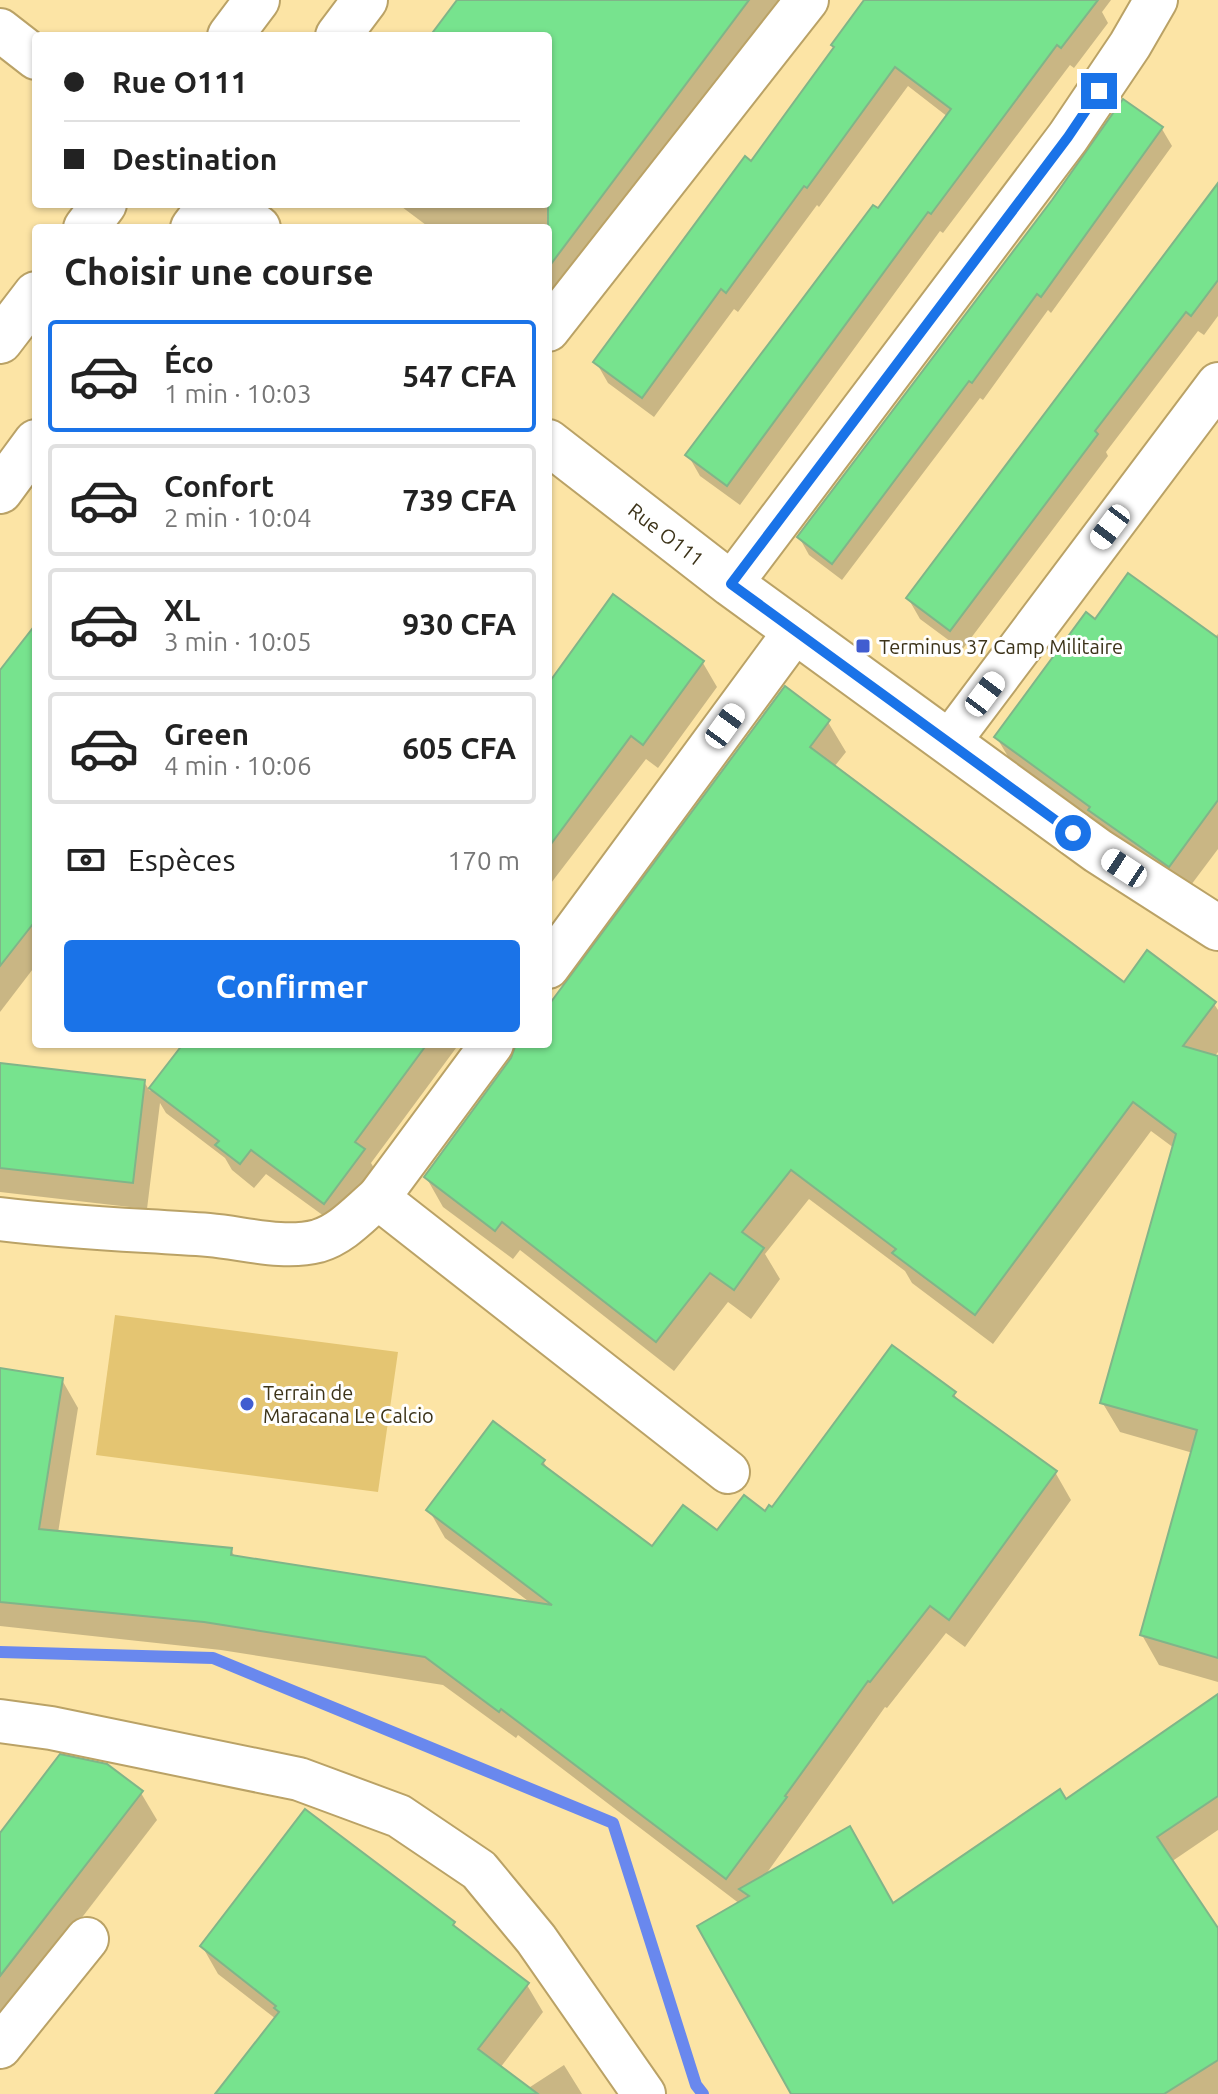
<!DOCTYPE html>
<html lang="fr">
<meta charset="utf-8">
<style>
body{margin:0;font-family:Ubuntu,sans-serif;background:#f6f6f6;color:#222;height:100vh;display:flex;flex-direction:column;font-size:30px;white-space:nowrap}
*{box-sizing:border-box;margin:0}
p{font-size:26px;color:#767676}
.icon{flex:none;width:44px;height:44px;fill:none;stroke:currentColor;stroke-width:2;stroke-linecap:round;stroke-linejoin:round}
.map{position:relative;flex:1;overflow:hidden}
.drawer{position:absolute;left:32px;top:224px;width:520px;height:824px;display:flex;flex-direction:column;background:#fff;border-radius:8px;box-shadow:0 2px 6px #0004}
.drawer>*{flex:none}
.banner{position:absolute;left:32px;top:32px;width:520px;height:176px;border-radius:8px;box-shadow:0 2px 6px #0004;display:grid;align-content:center;height:176px;padding:0 32px;background:#fff}
.end{position:absolute;width:36px;height:36px;margin:-18px;border:10px solid #1a73e8;background:#fff;box-shadow:0 0 0 4px #fff}
.from{border-radius:50%}
.car{position:absolute;width:24px;height:48px;margin:-24px -12px;border-radius:10px;box-shadow:0 0 6px 2px #0007;background:linear-gradient(#fff 24%,#345 0 40%,#fff 0 76%,#345 0 86%,#fff 0)}
.banner b{display:flex;align-items:center;gap:28px;height:76px;font-size:30px}
.banner b+b{border-top:2px solid #e0e0e0}
.banner i{width:20px;height:20px;background:#222}
ul{padding:0;list-style:none}
li{display:flex;align-items:center;gap:24px;height:112px;margin:0 16px 12px;padding:0 16px;border:4px solid #e0e0e0;border-radius:8px}
li div{flex:1}
li b{display:block;font-size:30px}
li em{font-style:normal;font-weight:600}
li.selected{border-color:#1a73e8}
li>.icon{width:72px;height:72px;stroke-width:1.5}
h2{padding:0 32px;font-size:36px;line-height:96px}
.pay{display:flex;align-items:center;gap:20px;height:88px;padding:0 32px;font-size:30px}
.pay p{margin-inline-start:auto}
.primary-button{display:flex;gap:16px;margin-top:auto;padding:16px 32px}
.primary-button a{flex:1;height:92px;border-radius:8px;background:#1a73e8;color:#fff;font-size:32px;font-weight:600;line-height:92px;text-align:center}
.map>svg:first-child{display:block}
.green{fill:#e4c572}
.shadow{fill:#0003}
.lines{fill:none;stroke-linecap:round;stroke-linejoin:round}
.stream{stroke:#6988ee;stroke-width:12}
.building{fill:#77e38e;stroke:#80b589;stroke-width:2}
.street-casing{stroke:#baa266;stroke-width:46}
.secondary-casing{stroke:#baa266;stroke-width:48}
.street{stroke:#fff;stroke-width:42}
.secondary{stroke:#fff;stroke-width:44}
.route{stroke:#1a73e8;stroke-width:10}
.poi-dot{fill:#415dd0;stroke:#fff;stroke-width:3}
.labels{text-anchor:middle;dominant-baseline:central;stroke-width:6;stroke-linejoin:round;paint-order:stroke}
.street-label{font-size:20px;fill:#3c3319;stroke:#fff}
.poi-label{font-size:20px;fill:#3c3319;stroke:#fff;text-anchor:start}
</style>
<div class="map">
<svg width="1218" height="2094" viewBox="0 0 1218 2094">
<rect width="100%" height="100%" fill="#fce4a5"/>
<path class="green" d="M115,1315l283,37 -20,140 -282,-37z"/>
<g class="shadow">
<path d="M459,0h334l-245,316v-88h-118l-32,-24h150v-168h-115z"/>
<path d="M868,0h243l-9,12 6,11 -34,45 -4,-3 -127,168 -3,-2 -200,274 -40,-29 -12,-21 190,-244 70,-94 -40,-31 -89,121 -2,-2 -79,107 -4,-3 -80,108 -46,-34 -12,-21 156,-198z"/>
<path d="M1162,129l10,17 -121,167 -3,-3 -65,90 -3,-2 -138,182 -33,-25 -10,-18z"/>
<path d="M1218,186v130l-14,19 -6,-4 -92,121 2,4 -146,194 -42,-31 -12,-21z"/>
<path d="M1095,622l119,16 4,-4v215l-33,44 -172,-128 -16,-27z"/>
<path d="M36,627v338l-36,47v-339z"/>
<path d="M703,663l14,24 -59,81 -12,-9 -98,128v-200z"/>
<path d="M828,722l18,30 -12,15 290,218 90,19 4,6v42l-4,5 4,1v624l-59,-17 -17,-30 51,-182 -73,-21 -18,-30 72,-254 -23,-17 -158,213 -81,-61 -7,-12 -96,-72 -44,55 15,25 -29,40 -23,-17 -54,69 -154,-121 -7,9 -70,-52 -17,-30 87,-118 4,-15h31v-35z"/>
<path d="M184,1044h275l-88,119 7,12 -39,52 -73,-53 -12,14 -22,-18 -7,-12 -59,-45 -6,-10 -13,106 -147,-17v-127l144,17 6,9z"/>
<path d="M0,1371l62,9 16,28 -20,125 173,17 4,7 297,47 -87,-66 -16,-28 114,-49 7,12 103,76 65,-16 54,-23 182,-116 6,10 95,68 16,28 -106,147 -19,-14 -59,75 -2,-1 -121,170 129,29 173,-104 152,-105v133l-47,32 47,70v162h-424l-54,-190 -222,-169 -2,3 -73,-53 -222,-35 -221,-24z"/>
<path d="M141,1793l16,27 -157,204v-188z"/>
<path d="M453,1924l5,7 69,54 16,27 -43,56 27,21 37,-24 18,29h-365l59,-75 -58,-45 -16,-28z"/>
</g>
<g class="lines">
<path class="stream" d="M0,1652l213,6 400,165 83,262 7,9"/>
</g>
<g class="building">
<path d="M457,0h292l-201,268v-232h-118z"/>
<path d="M864,0h234l-37,48 -4,-3 -126,169 -3,-2 -201,274 -42,-31 188,-250 5,3 73,-99 -56,-42 -88,121 -3,-2 -78,107 -5,-4 -79,109 -49,-36 152,-206 6,5 83,-114 -3,-2z"/>
<path d="M1123,99l40,28 -122,170 -4,-3 -65,89 -3,-2 -137,183 -35,-27 255,-337z"/>
<path d="M1218,183v97l-27,36 -5,-4 -91,119 3,3 -148,197 -44,-33z"/>
<path d="M1128,573l90,65v162l-49,67 -81,-57 2,-3 -96,-70 92,-125 9,7z"/>
<path d="M613,594l91,67 -61,84 -12,-9 -83,112v-164z"/>
<path d="M36,624v296l-36,46v-296z"/>
<path d="M785,686l45,34 -20,27 314,235 23,-32 69,52 -33,44 35,10v602l-78,-23 57,-205 -97,-27 76,-269 -43,-32 -158,213 -83,-62 4,-4 -105,-79 -49,62 22,16 -30,42 -24,-17 -54,69 -154,-120 -7,9 -71,-54 87,-119 5,-14h32v-38z"/>
<path d="M183,1044h244l-72,98 10,7 -41,55 -73,-54 -11,14 -25,-19 4,-4 -70,-53z"/>
<path d="M0,1063l145,17 -12,103 -133,-15z"/>
<path d="M892,1345l64,47 -3,4 104,75 -108,149 -19,-14 -60,76 -2,-1 -83,115 2,1 -61,82 -225,-170 -2,3 -74,-55 -221,-35 -204,-20v-234l63,10 -24,151 193,19 -1,7 321,50 -126,-95 67,-89 52,39 -3,4 110,82 31,-41 34,25 27,-35 21,16 4,-6 3,2z"/>
<path d="M1218,1694v102l-61,41 61,91v132l-54,34h-373l-94,-168 52,-30 -10,-7 111,-63 43,77 167,-114 6,10z"/>
<path d="M60,1754l47,10 36,27 -143,185v-143z"/>
<path d="M305,1809l150,113 -2,3 76,58 -51,66 60,45h-323l64,-82 -5,-4 2,-2 -76,-60z"/>
</g>
<g class="lines">
<g class="street-casing">
<g id="street">
<path d="M0,30l36,28"/>
<path d="M548,330l259,-330"/>
<path d="M731,584l337,-447 62,-92 26,-45"/>
<path d="M949,742l269,-358"/>
<path d="M548,967l248,-337"/>
<path d="M492,1044l-114,154 350,274"/>
<path d="M0,1219c70,9 139,11 209,16 35,3 74,15 109,6 24,-7 42,-28 60,-43"/>
<path d="M0,1721l51,7 248,51 100,37 80,54 57,69 108,155"/>
<path d="M0,2047l87,-108"/>
</g>
</g>
<g class="secondary-casing">
<g id="secondary">
<path d="M230,36l27,-36"/>
<path d="M338,36l27,-36"/>
<path d="M225,204l33,24"/>
<path d="M86,228l18,-24"/>
<path d="M193,228l18,-24"/>
<path d="M0,341l36,-47"/>
<path id="s1" d="M548,442l183,142 367,267 120,77"/>
<path d="M0,491l36,-49"/>
</g>
</g>
<use href="#street" class="street"/>
<use href="#secondary" class="secondary"/>
</g>
<g class="lines">
<path class="route" d="M1073,833l-342,-249 337,-447 31,-46"/>
</g>
<g class="poi-dot">
<rect x="855" y="638" width="16" height="16" rx="4"/>
<circle cx="247" cy="1404" r="8"/>
</g>
<g class="labels">
<g class="street-label">
<text stroke="none"><textPath href="#s1" startOffset="150">Rue O111</textPath></text>
</g>
<g class="poi-label">
<text x="879" y="646">Terminus 37 Camp Militaire</text>
<text x="263" y="1392">Terrain de<tspan x="263" dy="23">Maracana Le Calcio</tspan></text>
</g>
</g>
</svg>
<i class="end from" style="left:1073px;top:833px"></i>
<i class="end" style="left:1099px;top:91px"></i>
<i class="car" style="left:1110px;top:527px;rotate:217deg"></i>
<i class="car" style="left:985px;top:694px;rotate:37deg"></i>
<i class="car" style="left:725px;top:726px;rotate:36deg"></i>
<i class="car" style="left:1124px;top:868px;rotate:303deg"></i>
<div class="banner">
<b><i class="from"></i>Rue O111</b>
<b><i></i>Destination</b>
</div>
<section class="drawer">
<h2>Choisir une course</h2>
<ul>
<li class="selected"><svg class="icon" aria-label="car" viewBox="0 0 24 24"><path d="M5 17H2v-5l4-1 3-4h7l3 4 3 1v5h-3M9 17h6M6 11h13"/><circle cx="7" cy="17" r="2"/><circle cx="17" cy="17" r="2"/></svg><div><b>Éco</b><p>1 min · 10:03</p></div><em>547 CFA</em></li>
<li><svg class="icon" aria-label="car" viewBox="0 0 24 24"><path d="M5 17H2v-5l4-1 3-4h7l3 4 3 1v5h-3M9 17h6M6 11h13"/><circle cx="7" cy="17" r="2"/><circle cx="17" cy="17" r="2"/></svg><div><b>Confort</b><p>2 min · 10:04</p></div><em>739 CFA</em></li>
<li><svg class="icon" aria-label="car" viewBox="0 0 24 24"><path d="M5 17H2v-5l4-1 3-4h7l3 4 3 1v5h-3M9 17h6M6 11h13"/><circle cx="7" cy="17" r="2"/><circle cx="17" cy="17" r="2"/></svg><div><b>XL</b><p>3 min · 10:05</p></div><em>930 CFA</em></li>
<li><svg class="icon" aria-label="car" viewBox="0 0 24 24"><path d="M5 17H2v-5l4-1 3-4h7l3 4 3 1v5h-3M9 17h6M6 11h13"/><circle cx="7" cy="17" r="2"/><circle cx="17" cy="17" r="2"/></svg><div><b>Green</b><p>4 min · 10:06</p></div><em>605 CFA</em></li>
</ul>
<div class="pay"><svg class="icon" aria-label="cash" viewBox="0 0 24 24"><path d="M3 7h18v10H3z"/><circle cx="12" cy="12" r="2"/></svg>Espèces<p>170 m</p></div>
<div class="primary-button"><a>Confirmer</a></div>
</section>
</div>
